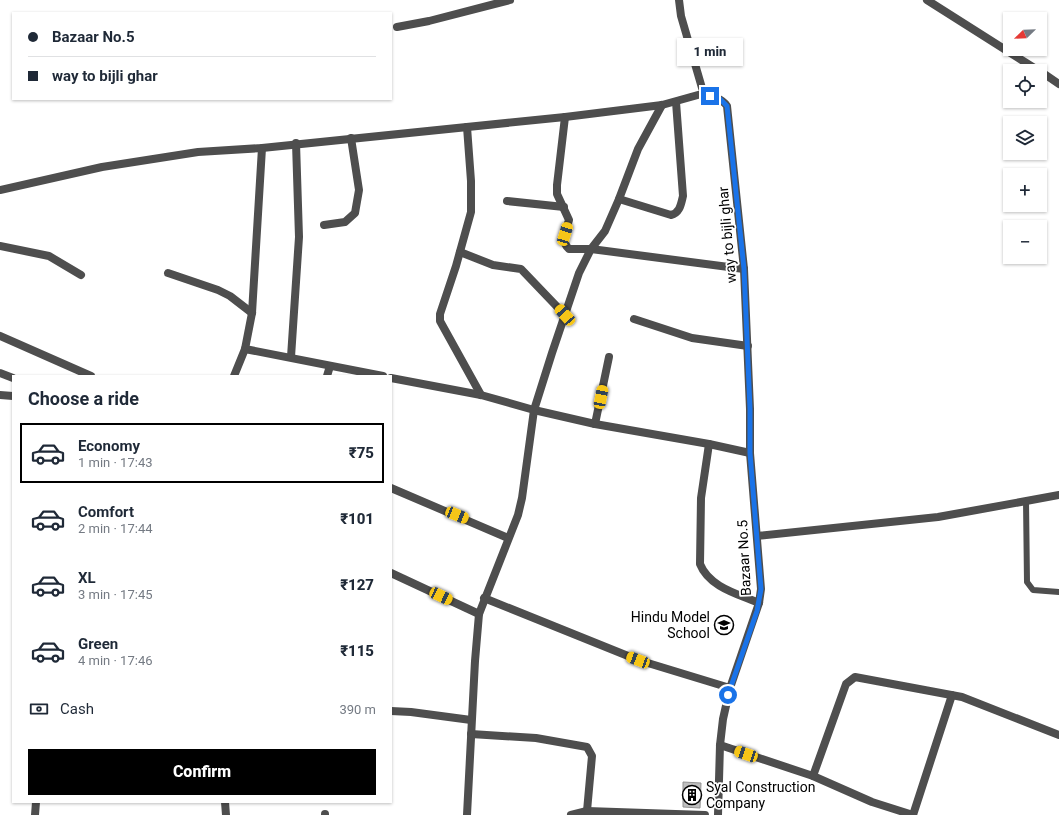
<!DOCTYPE html>
<meta charset="utf-8">
<style>
body{margin:0;font-family:Roboto,sans-serif;background:#f2f2f3;color:#1f2937;height:100vh;display:flex;flex-direction:column;font-size:15px;white-space:nowrap}
*{box-sizing:border-box;margin:0}
p{font-size:13px;color:#747a83}
.icon{flex:none;width:22px;height:22px;fill:none;stroke:currentColor;stroke-width:2;stroke-linecap:round;stroke-linejoin:round}
.map{position:relative;flex:1;overflow:hidden}
.panel{position:absolute;left:12px;top:375px;width:380px;height:428px;display:flex;flex-direction:column;background:#fff;border-radius:0px;box-shadow:0 1px 3px #0004}
.panel>*{flex:none}
.hud{position:absolute;left:12px;top:12px;width:380px;height:88px;border-radius:0px;box-shadow:0 1px 3px #0004;display:grid;align-content:center;height:88px;padding:0 16px;background:#fff}
.needle{width:26px;rotate:247deg}
.fabs{position:absolute;left:1003px;top:12px;display:grid;gap:8px}
.fabs a{display:grid;place-items:center;width:44px;height:44px;border-radius:0px;background:#fff;box-shadow:0 1px 3px #0004;font-size:20px}
.end{position:absolute;width:18px;height:18px;margin:-9px;border:5px solid #1a73e8;background:#fff;box-shadow:0 0 0 2px #fff}
.from{border-radius:50%}
.bubble{position:absolute;height:28px;border-radius:0px;background:#fff;box-shadow:0 1px 3px #0004;font-size:13px;font-weight:800;line-height:28px;text-align:center}
.car{position:absolute;width:12px;height:24px;margin:-12px -6px;border-radius:5px;box-shadow:0 0 3px 1px #0007;background:linear-gradient(#f5c518 24%,#345 0 40%,#f5c518 0 76%,#345 0 86%,#f5c518 0)}
.hud b{display:flex;align-items:center;gap:14px;height:38px;font-size:15px}
.hud b+b{border-top:1px solid #e0e1e3}
.hud i{width:10px;height:10px;background:#1f2937}
ul{padding:0;list-style:none}
li{display:flex;align-items:center;gap:12px;height:60px;margin:0 8px 6px;padding:0 8px;border:2px solid transparent;border-radius:0px}
li div{flex:1}
li b{display:block;font-size:15px}
li em{font-style:normal;font-weight:800}
li.on{border-color:#000}
li>.icon{width:36px;height:36px;stroke-width:1.5}
h2{padding:0 16px;font-size:18px;line-height:48px}
.pay{display:flex;align-items:center;gap:10px;height:44px;padding:0 16px;font-size:15px}
.pay p{margin-inline-start:auto}
.action{display:flex;gap:8px;margin-top:auto;padding:8px 16px}
.action a{flex:1;height:46px;border-radius:0px;background:#000;color:#fff;font-size:16px;font-weight:800;line-height:46px;text-align:center}
.map>svg:first-child{display:block}
.building{fill:#bebebe;stroke:#929292}
.lines{fill:none;stroke-linecap:round;stroke-linejoin:round}
.service{stroke:#4e4e4e;stroke-width:6}
.minor{stroke:#4e4e4e;stroke-width:8}
.route{stroke:#1a73e8;stroke-width:5}
.labels{text-anchor:middle;dominant-baseline:central;stroke-width:3.5;stroke-linejoin:round;paint-order:stroke}
.street-label{font-size:14px;fill:#000;stroke:#fff}
.poi-label{font-size:14px;fill:#000;stroke:#fff;text-anchor:end}
</style>
<div class="map">
<svg width="1059" height="815" viewBox="0 0 1059 815">
<rect width="100%" height="100%" fill="#fff"/>
<path class="building" d="M683,782l18,1 -1,25 -17,-1z"/>
<g class="lines">
<path class="service" d="M1026,501l1,81 6,8 26,2"/>
<g class="minor">
<path d="M679,0l2,16 21,72c6,10 19,8 25,18l17,163 6,140v44l11,136 -2,14 -29,85 -7,31 -3,26 -2,70"/>
<path d="M927,0l112,71"/>
<path d="M397,27l32,-6 81,-21"/>
<path d="M1040,71l19,13"/>
<path d="M565,117l-8,68v9l12,26c-3,10 -9,21 0,29h22l153,20"/>
<path d="M467,127l4,54v31l-15,54 -16,48v7l41,74"/>
<path d="M0,190l102,-23 96,-15 64,-4 303,-31 97,-12 43,-12"/>
<path d="M619,199l52,16c9,-2 10,-11 12,-19l-7,-94"/>
<path d="M507,201l57,6"/>
<path d="M324,225l21,-3 10,-9 4,-23 -8,-52"/>
<path d="M0,246l49,10 32,19"/>
<path d="M460,252l33,13 28,4 44,46"/>
<path d="M168,273l50,17 12,6 22,17"/>
<path d="M634,319l58,19 56,8"/>
<path d="M0,336l91,40"/>
<path d="M245,349l138,27"/>
<path d="M291,357l8,-120 -3,-94"/>
<path d="M0,373l13,5"/>
<path d="M234,376l11,-27 7,-36 10,-165"/>
<path d="M327,376l3,-10"/>
<path d="M391,378l90,17 53,15 61,14 114,20 41,9"/>
<path d="M0,395l13,1"/>
<path d="M595,424l14,-67"/>
<path d="M709,444l-8,54 -1,66c9,23 38,30 59,39"/>
<path d="M391,488l117,50"/>
<path d="M757,536l181,-19 121,-22"/>
<path d="M391,573l88,41"/>
<path d="M484,598l154,62 92,28"/>
<path d="M391,711l20,1 60,8"/>
<path d="M471,734l65,4 51,9 5,9 -5,55"/>
<path d="M720,745l93,31 59,26 41,13"/>
<path d="M813,776l33,-92 9,-7 107,20 97,38"/>
<path d="M225,802l1,13"/>
<path d="M325,814v1"/>
<path d="M35,815l1,-13"/>
<path d="M467,815l8,-154 4,-47 39,-99 4,-17 12,-88 18,-57 27,-80 12,-24 14,-18 14,-32 19,-50 24,-44"/>
<path d="M571,815l16,-4 118,4"/>
<path d="M913,815l39,-120"/>
</g>
</g>
<g class="lines">
<path class="route" d="M710,96l10,3 7,7 17,163 6,140v44l11,136 -4,22 -29,84"/>
</g>
<defs>
<g id="school-ring" transform="scale(1)"><circle r="9.5" fill="#fff" stroke="#000" stroke-width="1.5"/><path d="M0-5L7-2L0 1L-7-2ZM-4 1L0 2.5L4 1V4Q0 6-4 4Z" fill="#000"/></g>
<g id="building-ring" transform="scale(1)"><circle r="9.5" fill="#fff" stroke="#000" stroke-width="1.5"/><path d="M-4-6H4V6H1V3H-1V6H-4ZM-2.5-4.3h1.7v1.8h-1.7ZM.8-4.3h1.7v1.8H.8ZM-2.5-1h1.7V.8h-1.7ZM.8-1h1.7V.8H.8Z" fill="#000"/></g>
</defs>
<g fill-rule="evenodd">
<use href="#school-ring" x="724" y="625"/>
<use href="#building-ring" x="692" y="795"/>
</g>
<g class="labels">
<g class="street-label">
<text transform="translate(727 235) rotate(-95)">way to bijli ghar</text>
<text transform="translate(744 558) rotate(-93)">Bazaar No.5</text>
</g>
<g class="poi-label">
<text x="710" y="617">Hindu Model<tspan x="710" dy="16">School</tspan></text>
<text x="706" y="787" text-anchor="start">Syal Construction<tspan x="706" dy="16">Company</tspan></text>
</g>
</g>
</svg>
<div class="fabs">
<a><svg class="needle" viewBox="-14 -14 28 28"><path d="M0-13l5 13h-10z" fill="#e53935"/><path d="M0 13l5-13h-10z" fill="#747a83"/></svg></a>
<a><svg class="icon" aria-label="locate" viewBox="0 0 24 24"><circle cx="12" cy="12" r="6"/><path d="M12 2v4M12 18v4M2 12h4M18 12h4"/></svg></a>
<a><svg class="icon" aria-label="layers" viewBox="0 0 24 24"><path d="M12 4l9 5-9 5-9-5zM3 14l9 5 9-5"/></svg></a>
<a>+</a>
<a>−</a>
</div>
<i class="end from" style="left:728px;top:695px"></i>
<i class="end" style="left:710px;top:96px"></i>
<div class="bubble" style="left:677px;top:38px;width:66px">1 min</div>
<i class="car" style="left:565px;top:234px;rotate:17deg"></i>
<i class="car" style="left:565px;top:315px;rotate:318deg"></i>
<i class="car" style="left:601px;top:397px;rotate:11deg"></i>
<i class="car" style="left:457px;top:515px;rotate:112deg"></i>
<i class="car" style="left:441px;top:596px;rotate:115deg"></i>
<i class="car" style="left:638px;top:660px;rotate:291deg"></i>
<i class="car" style="left:746px;top:754px;rotate:289deg"></i>
<div class="hud">
<b><i class="from"></i>Bazaar No.5</b>
<b><i></i>way to bijli ghar</b>
</div>
<section class="panel">
<h2>Choose a ride</h2>
<ul>
<li class="on"><svg class="icon" aria-label="car" viewBox="0 0 24 24"><path d="M5 17H2v-5l4-1 3-4h7l3 4 3 1v5h-3M9 17h6M6 11h13"/><circle cx="7" cy="17" r="2"/><circle cx="17" cy="17" r="2"/></svg><div><b>Economy</b><p>1 min · 17:43</p></div><em>₹75</em></li>
<li><svg class="icon" aria-label="car" viewBox="0 0 24 24"><path d="M5 17H2v-5l4-1 3-4h7l3 4 3 1v5h-3M9 17h6M6 11h13"/><circle cx="7" cy="17" r="2"/><circle cx="17" cy="17" r="2"/></svg><div><b>Comfort</b><p>2 min · 17:44</p></div><em>₹101</em></li>
<li><svg class="icon" aria-label="car" viewBox="0 0 24 24"><path d="M5 17H2v-5l4-1 3-4h7l3 4 3 1v5h-3M9 17h6M6 11h13"/><circle cx="7" cy="17" r="2"/><circle cx="17" cy="17" r="2"/></svg><div><b>XL</b><p>3 min · 17:45</p></div><em>₹127</em></li>
<li><svg class="icon" aria-label="car" viewBox="0 0 24 24"><path d="M5 17H2v-5l4-1 3-4h7l3 4 3 1v5h-3M9 17h6M6 11h13"/><circle cx="7" cy="17" r="2"/><circle cx="17" cy="17" r="2"/></svg><div><b>Green</b><p>4 min · 17:46</p></div><em>₹115</em></li>
</ul>
<div class="pay"><svg class="icon" aria-label="cash" viewBox="0 0 24 24"><path d="M3 7h18v10H3z"/><circle cx="12" cy="12" r="2"/></svg>Cash<p>390 m</p></div>
<div class="action"><a>Confirm</a></div>
</section>
</div>
